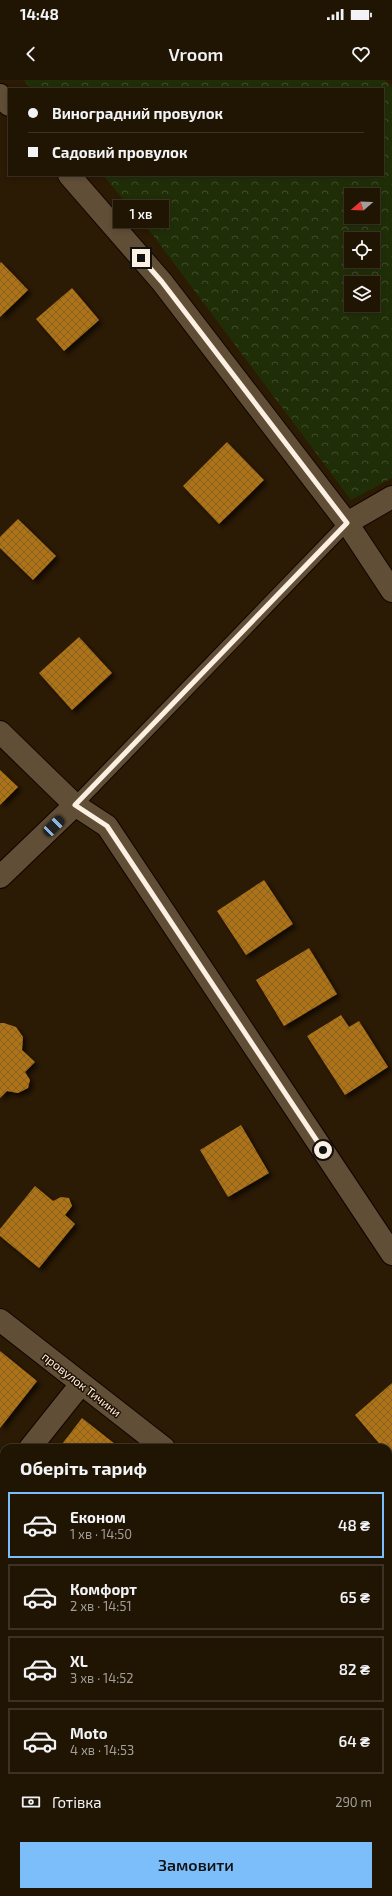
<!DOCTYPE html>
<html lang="uk">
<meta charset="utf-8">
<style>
body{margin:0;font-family:"Exo 2",sans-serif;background:#281d0d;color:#f1f3f6;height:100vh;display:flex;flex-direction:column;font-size:15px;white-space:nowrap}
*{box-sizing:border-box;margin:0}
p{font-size:13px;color:#a29e9a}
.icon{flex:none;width:22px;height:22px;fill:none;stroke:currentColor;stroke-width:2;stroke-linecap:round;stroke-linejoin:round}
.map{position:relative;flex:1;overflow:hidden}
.sheet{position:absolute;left:0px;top:1364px;width:392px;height:452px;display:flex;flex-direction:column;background:#201403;border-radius:12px 12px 0 0;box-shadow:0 2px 6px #0003,0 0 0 1px #3d3325}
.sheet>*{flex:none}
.hud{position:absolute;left:8px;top:8px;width:376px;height:88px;border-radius:0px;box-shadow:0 2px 6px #0003,0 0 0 1px #3d3325;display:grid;align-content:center;height:88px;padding:0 20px;background:#201403}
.needle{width:26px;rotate:251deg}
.fabs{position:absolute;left:344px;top:108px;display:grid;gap:8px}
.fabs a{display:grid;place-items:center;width:36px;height:36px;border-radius:0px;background:#201403;box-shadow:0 2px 6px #0003,0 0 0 1px #3d3325;font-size:20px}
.end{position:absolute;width:18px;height:18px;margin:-9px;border:5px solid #fcf0e3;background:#111;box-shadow:0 0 0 2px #111}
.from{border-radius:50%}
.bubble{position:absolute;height:28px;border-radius:0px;background:#201403;box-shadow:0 2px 6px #0003,0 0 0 1px #3d3325;font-size:13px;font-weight:600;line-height:28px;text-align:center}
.car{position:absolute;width:12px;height:24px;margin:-12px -6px;border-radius:5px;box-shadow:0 0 3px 1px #0007;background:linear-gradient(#222 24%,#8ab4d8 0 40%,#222 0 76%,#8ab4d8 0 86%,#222 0)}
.hud b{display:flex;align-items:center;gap:14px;height:38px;font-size:15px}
.hud b+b{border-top:1px solid #3d3325}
.hud i{width:10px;height:10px;background:#f1f3f6}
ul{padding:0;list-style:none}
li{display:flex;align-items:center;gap:12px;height:66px;margin:0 8px 6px;padding:0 12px;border:2px solid #3d3325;border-radius:0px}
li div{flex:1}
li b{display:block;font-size:15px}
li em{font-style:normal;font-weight:600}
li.selected{border-color:#7cbef9}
li>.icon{width:36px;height:36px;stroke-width:1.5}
h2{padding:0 20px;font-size:18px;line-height:48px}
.pay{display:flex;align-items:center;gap:10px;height:44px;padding:0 20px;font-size:15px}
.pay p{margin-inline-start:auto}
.action{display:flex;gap:8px;margin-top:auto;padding:8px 20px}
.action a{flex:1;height:46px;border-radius:0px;background:#7cbef9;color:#111;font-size:16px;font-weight:600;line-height:46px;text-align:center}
.status{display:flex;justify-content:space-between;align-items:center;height:28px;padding:0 20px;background:#201403;direction:ltr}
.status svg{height:11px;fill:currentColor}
header{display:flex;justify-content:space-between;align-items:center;height:52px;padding:0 20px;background:#201403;font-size:18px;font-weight:600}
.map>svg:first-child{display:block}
.forest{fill:url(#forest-crowns);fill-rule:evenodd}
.building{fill:url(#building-cross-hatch);filter:url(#shadow)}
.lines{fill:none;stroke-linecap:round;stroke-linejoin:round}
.service-casing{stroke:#120500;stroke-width:16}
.minor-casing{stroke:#120500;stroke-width:24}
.service{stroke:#614e37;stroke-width:14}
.minor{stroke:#614e37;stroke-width:22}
.route{stroke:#fcf0e3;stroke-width:5}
.labels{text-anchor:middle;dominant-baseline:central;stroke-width:3;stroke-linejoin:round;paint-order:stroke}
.street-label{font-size:12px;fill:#fcf0e3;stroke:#211100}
</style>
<div class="status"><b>14:48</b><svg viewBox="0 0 49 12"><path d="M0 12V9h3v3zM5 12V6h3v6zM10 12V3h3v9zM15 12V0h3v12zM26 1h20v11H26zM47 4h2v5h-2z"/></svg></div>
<header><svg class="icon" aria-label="back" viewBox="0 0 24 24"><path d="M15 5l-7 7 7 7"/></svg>Vroom<svg class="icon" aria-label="heart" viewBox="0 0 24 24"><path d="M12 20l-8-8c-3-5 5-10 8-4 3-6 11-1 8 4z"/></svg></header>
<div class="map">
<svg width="392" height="1816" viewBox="0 0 392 1816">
<defs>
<pattern id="forest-crowns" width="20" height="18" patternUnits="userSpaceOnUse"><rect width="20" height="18" fill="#202e08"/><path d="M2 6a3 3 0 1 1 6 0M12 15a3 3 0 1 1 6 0" fill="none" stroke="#414d2c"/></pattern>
<pattern id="building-cross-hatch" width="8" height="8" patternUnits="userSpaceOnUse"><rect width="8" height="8" fill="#ae7316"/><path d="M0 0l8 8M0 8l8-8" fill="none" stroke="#876228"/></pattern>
<filter id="shadow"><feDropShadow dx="3.5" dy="3.5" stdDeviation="2" flood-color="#0009"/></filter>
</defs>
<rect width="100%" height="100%" fill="#2b1a04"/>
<path class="forest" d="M24,0h361l7,7v391l-41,22 -199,-266 -49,-59h280v-86h-352zM351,115h22v22h-22zM351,159h22v22h-22zM351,203h22v22h-22z"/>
<g class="building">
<path d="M1,182l27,28 -28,27v-54z"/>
<path d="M72,208l27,32 -35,31 -28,-32z"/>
<path d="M227,362l37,38 -45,44 -36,-38z"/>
<path d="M18,439l38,37 -23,24 -33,-32v-11z"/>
<path d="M79,557l33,36 -40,37 -33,-37z"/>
<path d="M0,690l18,17 -18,18z"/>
<path d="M264,800l29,44 -47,31 -29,-44z"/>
<path d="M309,868l28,46 -53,32 -28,-46z"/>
<path d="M341,935l8,12 10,-6 29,46 -43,28 -38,-59z"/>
<path d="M0,943h4l12,4 7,10 -1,13 13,12 -10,10 5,8 -2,8 -10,5 -11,-2 -7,7z"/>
<path d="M241,1045l28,48 -41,24 -28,-47z"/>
<path d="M35,1106l18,15 8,-4 8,1 3,8 -7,9 10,9 -36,44 -39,-32v-7z"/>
<path d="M0,1271l37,30 -37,47z"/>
<path d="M392,1303v76l-4,-5v-6h-5l-28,-33z"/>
<path d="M82,1338l38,30h-61z"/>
<path d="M4,1438v114l-4,5v-114z"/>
<path d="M4,1750v62h56l-4,4h-56v-61z"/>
<path d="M82,1812h89l3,3 -1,1h-94z"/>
</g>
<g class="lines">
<g class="service-casing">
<path id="service" d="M75,725l272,-282"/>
</g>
<g class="minor-casing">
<g id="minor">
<path d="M0,15l9,10"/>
<path d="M69,95l93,107 185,241 45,68"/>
<path d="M347,443l45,-26"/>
<path d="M0,652l75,73 32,21 285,428"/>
<path d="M0,797l75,-72"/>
<path d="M0,1240l164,128"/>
<path d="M30,1368l51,-64"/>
<path d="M0,1406l4,-5"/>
<path d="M388,1538l4,3"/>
</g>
</g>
<use href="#service" class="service"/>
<use href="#minor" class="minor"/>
</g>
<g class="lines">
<path class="route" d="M141,178l21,24 185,241 -272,282 32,21 216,324"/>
</g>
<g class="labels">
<g class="street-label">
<text transform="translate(82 1304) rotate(38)">провулок Тичини</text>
</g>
</g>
</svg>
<div class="fabs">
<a><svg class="needle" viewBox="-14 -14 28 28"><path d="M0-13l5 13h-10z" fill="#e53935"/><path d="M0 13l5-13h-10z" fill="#a29e9a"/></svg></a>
<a><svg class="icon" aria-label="locate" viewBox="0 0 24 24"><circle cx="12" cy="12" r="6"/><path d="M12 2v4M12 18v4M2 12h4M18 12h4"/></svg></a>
<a><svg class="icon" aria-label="layers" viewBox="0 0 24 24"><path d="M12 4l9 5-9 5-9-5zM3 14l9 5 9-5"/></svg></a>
</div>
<i class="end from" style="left:323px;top:1070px"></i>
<i class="end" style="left:141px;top:178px"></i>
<div class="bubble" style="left:113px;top:120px;width:56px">1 хв</div>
<i class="car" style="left:54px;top:746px;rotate:46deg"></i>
<div class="hud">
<b><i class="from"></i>Виноградний провулок</b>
<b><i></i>Садовий провулок</b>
</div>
<section class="sheet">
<h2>Оберіть тариф</h2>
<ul>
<li class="selected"><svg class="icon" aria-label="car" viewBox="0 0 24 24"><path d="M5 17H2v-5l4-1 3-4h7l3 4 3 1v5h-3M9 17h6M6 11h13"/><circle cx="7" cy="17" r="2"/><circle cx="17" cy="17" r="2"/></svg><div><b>Економ</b><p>1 хв · 14:50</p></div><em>48 ₴</em></li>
<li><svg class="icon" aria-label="car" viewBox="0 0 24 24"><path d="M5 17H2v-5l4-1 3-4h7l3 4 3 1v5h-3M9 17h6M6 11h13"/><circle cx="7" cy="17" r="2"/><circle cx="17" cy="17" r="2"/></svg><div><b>Комфорт</b><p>2 хв · 14:51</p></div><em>65 ₴</em></li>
<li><svg class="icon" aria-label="car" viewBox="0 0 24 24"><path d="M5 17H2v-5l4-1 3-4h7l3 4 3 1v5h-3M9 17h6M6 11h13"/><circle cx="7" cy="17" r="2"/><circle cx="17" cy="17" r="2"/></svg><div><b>XL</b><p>3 хв · 14:52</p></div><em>82 ₴</em></li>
<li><svg class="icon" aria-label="car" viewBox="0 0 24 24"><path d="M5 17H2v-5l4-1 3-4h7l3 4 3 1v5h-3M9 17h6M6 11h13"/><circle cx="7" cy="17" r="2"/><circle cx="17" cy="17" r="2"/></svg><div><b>Moto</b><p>4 хв · 14:53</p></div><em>64 ₴</em></li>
</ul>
<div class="pay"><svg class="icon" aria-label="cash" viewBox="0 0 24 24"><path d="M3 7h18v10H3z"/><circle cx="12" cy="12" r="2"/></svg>Готівка<p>290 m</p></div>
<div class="action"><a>Замовити</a></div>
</section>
</div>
